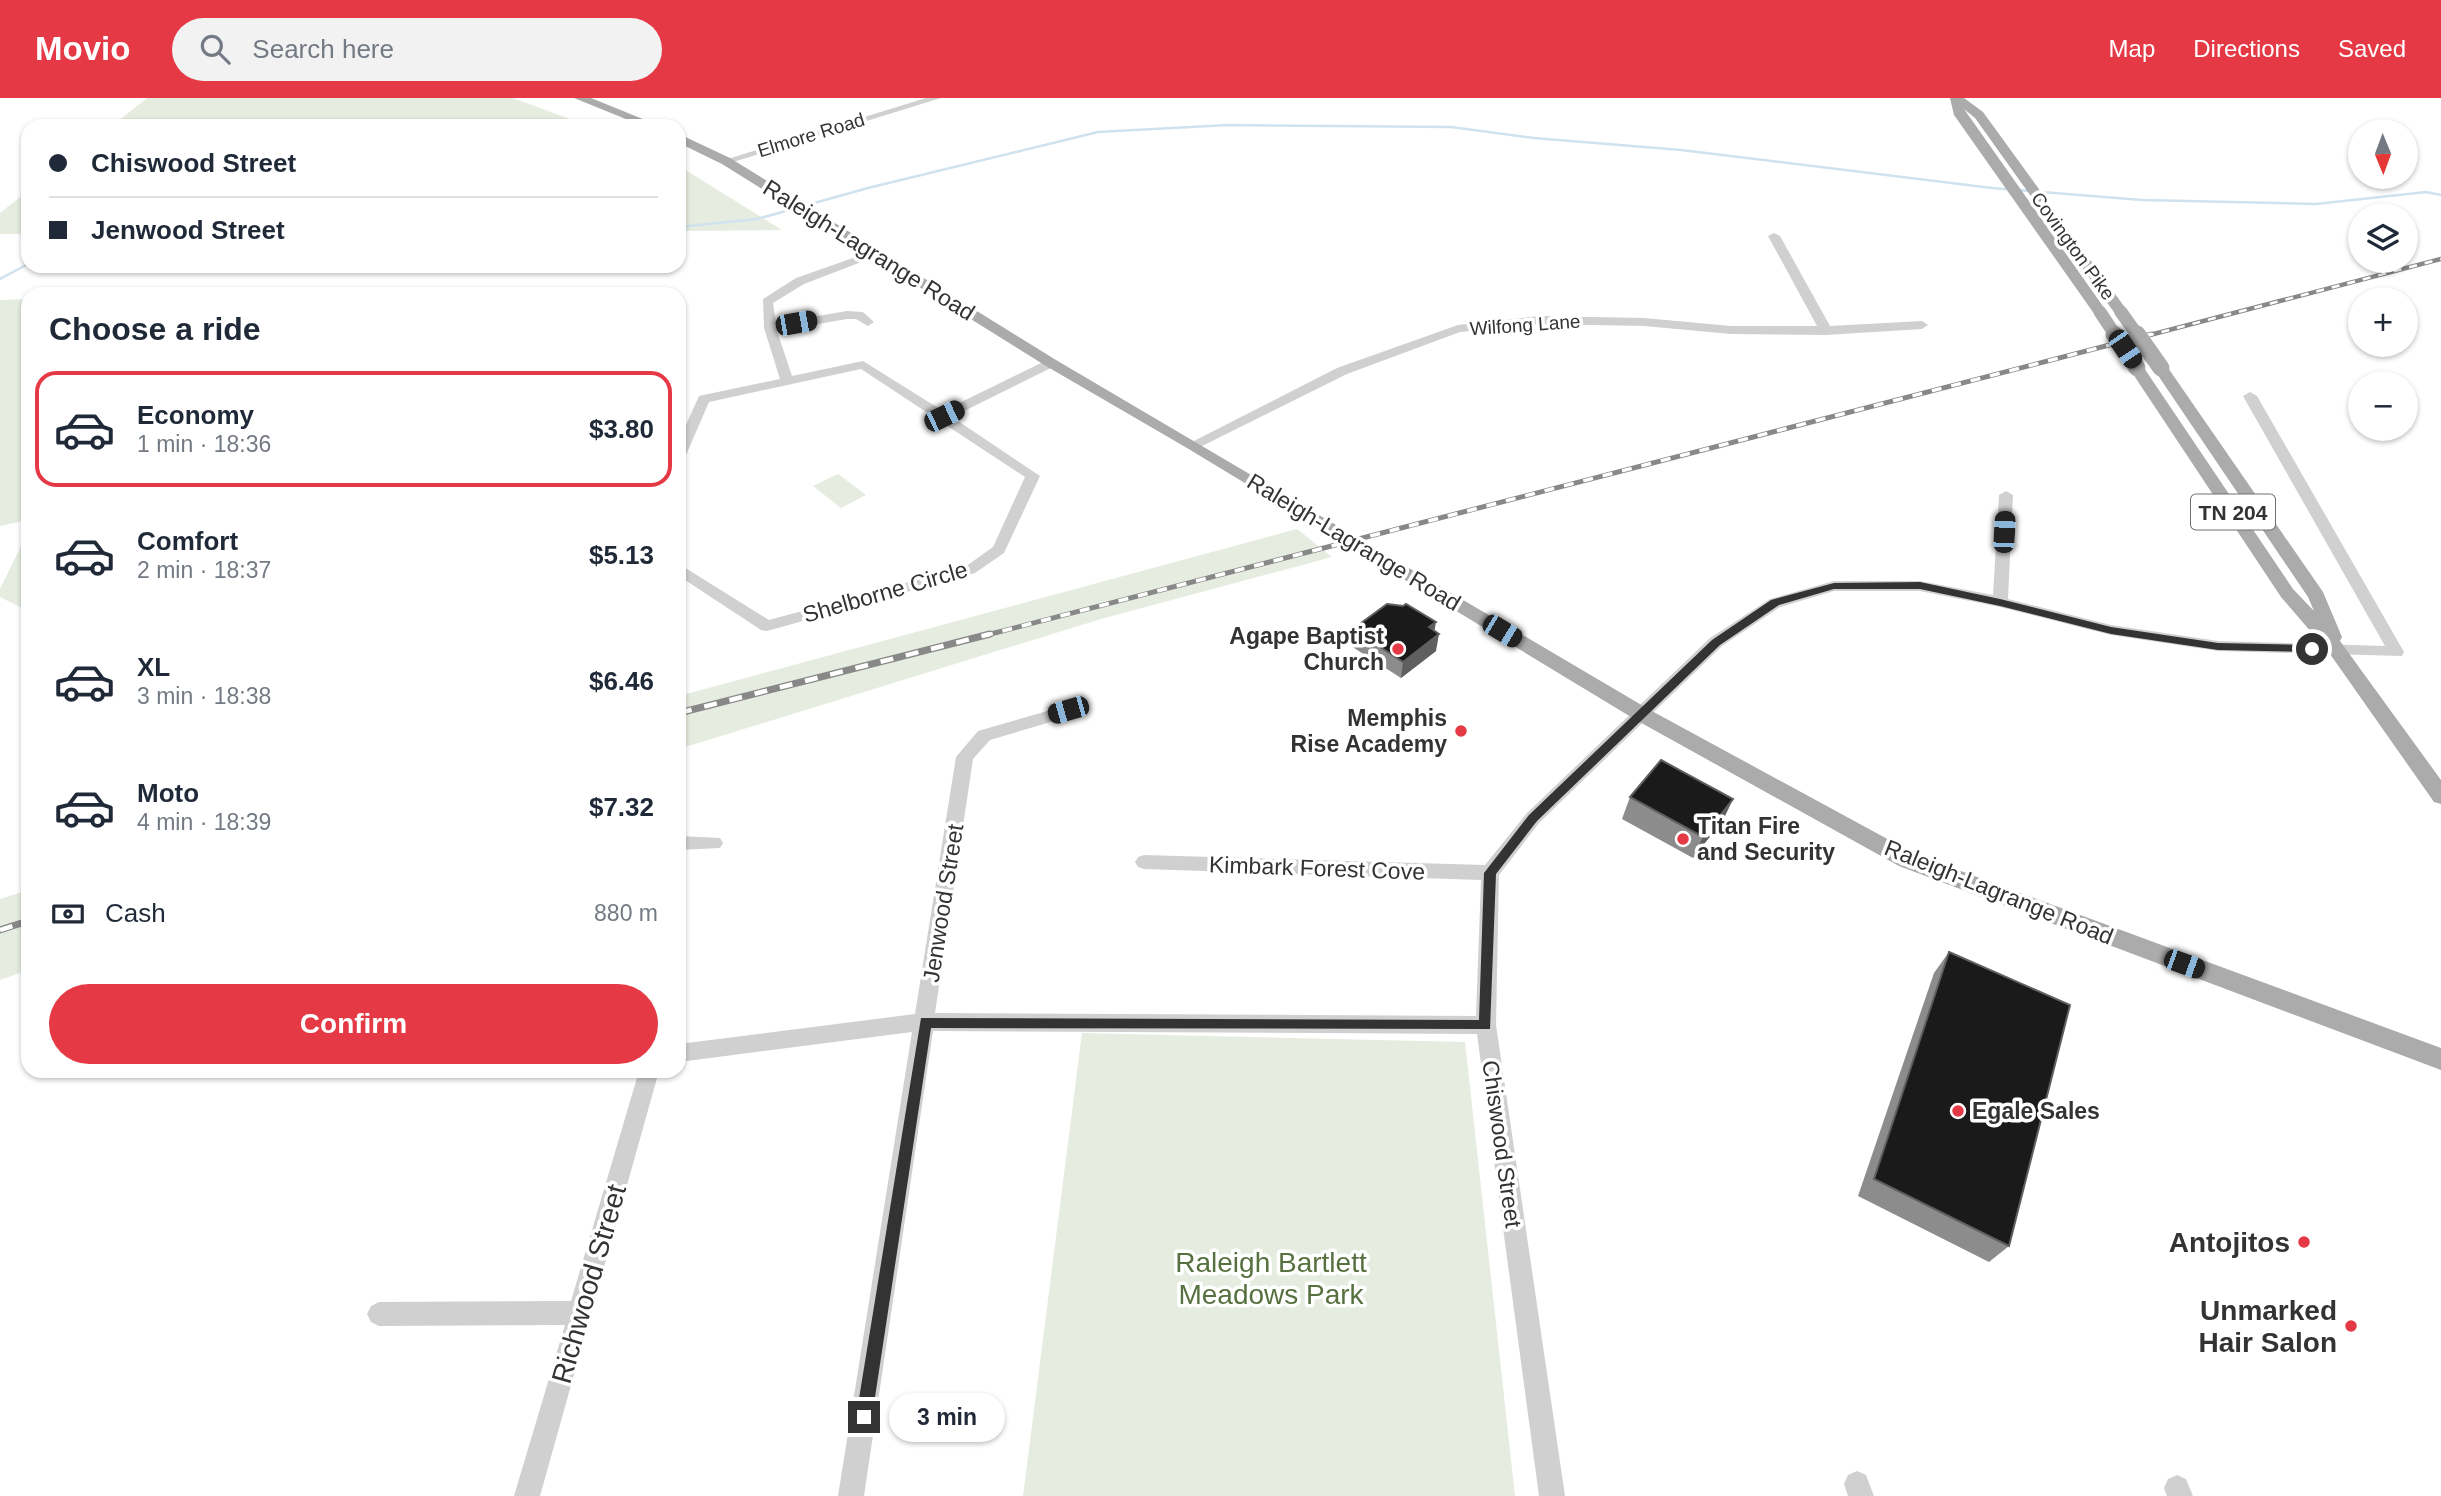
<!DOCTYPE html>
<meta charset="utf-8">
<style>
body{margin:0;font-family:Arial,sans-serif;background:#f2f2f3;color:#1f2937;height:100vh;display:flex;flex-direction:column;font-size:26px;white-space:nowrap}
*{box-sizing:border-box;margin:0}
p{font-size:23px;color:#747a83}
.icon{flex:none;width:38px;height:38px;fill:none;stroke:currentColor;stroke-width:2;stroke-linecap:round;stroke-linejoin:round}
.map{position:relative;flex:1;overflow:hidden}
.drawer{position:absolute;left:21px;top:189px;width:665px;height:791px;display:flex;flex-direction:column;background:#fff;border-radius:21px;box-shadow:0 2px 5px #0004}
.drawer>*{flex:none}
.top-card{position:absolute;left:21px;top:21px;width:665px;height:154px;border-radius:21px;box-shadow:0 2px 5px #0004;display:grid;align-content:center;height:154px;padding:0 28px;background:#fff}
.needle{width:46px;rotate:179deg}
.fabs{position:absolute;left:2348px;top:21px;display:grid;gap:14px}
.fabs a{display:grid;place-items:center;width:70px;height:70px;border-radius:50%;background:#fff;box-shadow:0 2px 5px #0004;font-size:35px}
.end{position:absolute;width:32px;height:32px;margin:-16px;border:9px solid #333;background:#fff;box-shadow:0 0 0 4px #fff}
.from{border-radius:50%}
.bubble{position:absolute;height:49px;border-radius:24px;background:#fff;box-shadow:0 2px 5px #0004;font-size:23px;font-weight:600;line-height:49px;text-align:center}
.car{position:absolute;width:21px;height:42px;margin:-21px -10px;border-radius:9px;box-shadow:0 0 5px 2px #0007;background:linear-gradient(#222 24%,#8ab4d8 0 40%,#222 0 76%,#8ab4d8 0 86%,#222 0)}
.top-card b{display:flex;align-items:center;gap:24px;height:66px;font-size:26px}
.top-card b+b{border-top:2px solid #e0e1e3}
.top-card i{width:18px;height:18px;background:#1f2937}
ul{padding:0;list-style:none}
li{display:flex;align-items:center;gap:21px;height:116px;margin:0 14px 10px;padding:0 14px;border:4px solid transparent;border-radius:21px}
li div{flex:1}
li b{display:block;font-size:26px}
li em{font-style:normal;font-weight:600}
li.selected{border-color:#e63946}
li>.icon{width:63px;height:63px;stroke-width:1.5}
h2{padding:0 28px;font-size:32px;line-height:84px}
.pay{display:flex;align-items:center;gap:18px;height:77px;padding:0 28px;font-size:26px}
.pay p{margin-inline-start:auto}
.button{display:flex;gap:14px;margin-top:auto;padding:14px 28px}
.button a{flex:1;height:80px;border-radius:42px;background:#e63946;color:#fff;font-size:28px;font-weight:600;line-height:80px;text-align:center}
header{display:flex;align-items:center;gap:42px;box-sizing:border-box;height:98px;padding:0 35px;background:#e63946;color:#fff}
header strong{font-size:33px}
nav{display:flex;gap:38px;margin-inline-start:auto;font-size:24px}
.search{width:490px;height:63px;background:#f2f2f3;display:flex;align-items:center;gap:18px;box-sizing:border-box;padding:0 24px;border-radius:38px;color:#747a83;font-size:26px}
.map>svg:first-child{display:block}
.green{fill:#e6ecdf}
.lines{fill:none;stroke-linecap:round;stroke-linejoin:round}
.stream{stroke:#cfe2ee;stroke-width:2.5}
.minor{fill:#d0d0d0;fill-rule:evenodd}
.major{fill:#ababab;fill-rule:evenodd}
.rail-far2-casing{stroke:#888;stroke-width:4.5}
.rail-far1-casing{stroke:#888;stroke-width:5}
.rail-casing{stroke:#888;stroke-width:7}
.rail-far2{stroke:#fff;stroke-width:2.5;stroke-dasharray:8;stroke-linecap:butt}
.rail-far1{stroke:#fff;stroke-width:3.5;stroke-dasharray:10;stroke-linecap:butt}
.rail{stroke:#fff;stroke-width:4.5;stroke-dasharray:13;stroke-linecap:butt}
.major-bridge-far1{stroke:#ababab;stroke-width:13}
.major-bridge{stroke:#ababab;stroke-width:17}
.wall{fill:#8c8c8c}
.shaded-wall{fill:#5f5f5f}
.building{fill:#1a1a1a;stroke:#5f5f5f;stroke-width:2}
.route{fill:#333}
.poi-dot{fill:#e63946;stroke:#fff;stroke-width:2.5}
.labels{text-anchor:middle;dominant-baseline:central;stroke-width:7;stroke-linejoin:round;paint-order:stroke}
.far-street-label{font-size:19px;fill:#333;stroke:#fff}
.shield{fill:#fff;stroke:#707070;stroke-width:2}
.shield-label{font-size:21px;font-weight:bold;fill:#333}
.street-label{font-size:23px;fill:#333;stroke:#fff}
.poi-label{font-size:23px;font-weight:bold;fill:#333;stroke:#fff;text-anchor:end}
.near-poi-label{font-size:28px;font-weight:bold;fill:#333;stroke:#fff;text-anchor:end}
.near-park-label{font-size:28px;fill:#56703f;stroke:#fff}
.near-street-label{font-size:28px;fill:#333;stroke:#fff}
</style>
<header>
<strong>Movio</strong>
<div class="search"><svg class="icon" aria-label="search" viewBox="0 0 24 24"><circle cx="10" cy="10" r="6"/><path d="M15 15l6 6"/></svg>Search here</div>
<nav><a>Map</a><a>Directions</a><a>Saved</a></nav>
</header>
<div class="map">
<svg width="2441" height="1398" viewBox="0 0 2441 1398">
<rect width="100%" height="100%" fill="#fff"/>
<g class="green">
<path d="M147,0h366l76,28h-477z"/>
<path d="M679,68l103,64 -103,1z"/>
<path d="M28,93v43h-28v-21z"/>
<path d="M28,201v221l-28,6v-226z"/>
<path d="M838,376l28,21 -25,13 -28,-22z"/>
<path d="M1297,431l35,28 -231,62 -422,130v-53z"/>
<path d="M28,434v73l-8,2 -20,-10v-8z"/>
<path d="M28,792v80l-28,10v-81z"/>
<path d="M1082,935l383,9 50,454h-492z"/>
</g>
<g class="lines">
<g class="stream">
<path d="M679,129l78,-8 111,-31 230,-56 130,-7 223,2 83,11 147,12 311,38 150,12 174,4 110,-12 15,3"/>
<path d="M0,181l28,-15"/>
</g>
<g class="minor">
<path d="M926,0h15l-211,65 -9,-2z"/>
<path d="M1774,135l6,3 50,90 92,-5 6,4 -6,4 -96,6 -95,-1 -87,-8 -105,-2 -79,8 -113,42 -149,74 -5,1 -7,-4 151,-77 121,-43 81,-9 105,2 87,8h86l-49,-90z"/>
<path d="M873,153l4,1v4l-73,28 -31,19 3,20 71,-12 16,1 11,10 -6,4 -12,-7h-9l-70,12 15,45 71,-15 80,50 104,-51h8v6l-103,51 88,59 -36,77 -29,20 -208,58 -6,-1 -82,-54v-12l90,56 196,-53 28,-20 32,-70 -164,-108 -152,33 -23,53 -7,4v-19l20,-44 81,-17 -16,-51 -1,-29 33,-21z"/>
<path d="M2250,294l7,4 147,256 -2,4 -184,-5 -107,-16 -111,-28 -80,-16h-86l-54,16 -58,39 -183,177 -40,52 -3,150 69,471h-26l-62,-462 -544,-3 -69,465h-26l74,-464 -233,30v-18l236,-30 41,-257 22,-26 90,-26 8,6 -2,4 -84,25 -17,19 -38,254 541,3 5,-136 -337,-11 -6,-2 -3,-5 3,-5 6,-2 341,10 42,-52 183,-175 60,-39 64,-18h86l73,14 6,-100 7,-4 7,4 -5,104 103,26 107,16 167,5 -142,-250z"/>
<path d="M679,738l41,2 3,5 -3,5 -41,2z"/>
<path d="M639,973h20l-119,425h-26l51,-171 -186,1 -8,-4 -4,-8 4,-8 8,-4 192,-1z"/>
<path d="M1857,1373l9,4 8,21h-26l-4,-12 4,-9z"/>
<path d="M2177,1377l9,4 7,17h-26l-3,-8 4,-9z"/>
</g>
<g class="major">
<path d="M574,0h17l69,28h-17z"/>
<path d="M1950,0h14l19,14 143,197 2,3 -2,3h-10l-141,-197 -11,-9 143,203 -2,3h-10l-141,-200z"/>
<path d="M679,36l51,24 326,202 594,350 265,144 526,194v22l-542,-204 -263,-146 -449,-272 -141,-82 -324,-202 -43,-21z"/>
<path d="M2137,265l5,2 151,224 21,22 -6,-14 -155,-229 8,-5 5,2 157,227 19,45 -2,4 101,139v24l-7,-2 -104,-148 -49,-57 -152,-229z"/>
</g>
<g class="rail-far2-casing">
<path id="rail-far2" d="M2146,238l295,-77"/>
</g>
<g class="rail-far1-casing">
<path id="rail-far1" d="M983,538l1169,-302"/>
</g>
<g class="rail-casing">
<g id="rail">
<path d="M679,615l311,-79"/>
<path d="M0,832l28,-9"/>
</g>
</g>
<use href="#rail-far2" class="rail-far2"/>
<use href="#rail-far1" class="rail-far1"/>
<use href="#rail" class="rail"/>
<g class="major-bridge-far1">
<path d="M2100,214l16,24"/>
<path d="M2121,214l17,24"/>
</g>
<g class="major-bridge">
<path d="M2114,236l23,34"/>
<path d="M2137,236l24,34"/>
</g>
</g>
<g class="wall">
<path d="M1353,531l81,2 2,20 -35,27 -50,-32z"/>
<path d="M1630,699l103,2 -10,21 -30,38 -71,-39z"/>
<path d="M1949,854l60,294 -20,16 -131,-66 76,-223z"/>
</g>
<g class="shaded-wall">
<path d="M1436,524l-3,17 6,-5 -3,17 -35,27 2,-16 26,-35z"/>
<path d="M1733,701l-10,21 -30,38 10,-21z"/>
</g>
<g class="building">
<path d="M1387,506l16,2 3,-2 30,18 -7,5 10,7 -36,28 -50,-33z"/>
<path d="M1661,662l72,39 -30,38 -73,-40z"/>
<path d="M1949,854l121,53 -61,241 -135,-67z"/>
</g>
<path class="route" d="M1920,484l80,17 111,28 107,16 94,2 5,4 -5,3 -94,-2 -107,-16 -111,-28 -80,-17h-86l-55,16 -59,40 -183,176 -41,53 -6,155 -559,-1 -59,389 -3,6 -5,2 -6,-2 -2,-6 65,-399 558,2 5,-147 45,-58 183,-175 59,-40 63,-17z"/>
<g class="poi-dot">
<circle cx="1398" cy="551" r="7"/>
<circle cx="1461" cy="633" r="7"/>
<circle cx="1683" cy="741" r="7"/>
<circle cx="1958" cy="1013" r="7"/>
<circle cx="2304" cy="1144" r="7"/>
<circle cx="2351" cy="1228" r="7"/>
</g>
<g class="labels">
<g class="far-street-label">
<text transform="translate(811 37) rotate(-17)">Elmore Road</text>
<text transform="translate(2073 148) rotate(54)">Covington Pike</text>
<text transform="translate(1525 227) rotate(-4)">Wilfong Lane</text>
</g>
<rect class="shield" x="2191" y="396.5" width="84" height="35" rx="5"/>
<g class="shield-label">
<text x="2233" y="414">TN 204</text>
</g>
<g class="street-label">
<text transform="translate(869 152) rotate(32)">Raleigh-Lagrange Road</text>
<text transform="translate(1354 444) rotate(31)">Raleigh-Lagrange Road</text>
<text transform="translate(885 494) rotate(-16)">Shelborne Circle</text>
<text transform="translate(1317 770) rotate(2)">Kimbark Forest Cove</text>
<text transform="translate(1999 794) rotate(22)">Raleigh-Lagrange Road</text>
<text transform="translate(943 805) rotate(-81)">Jenwood Street</text>
<text transform="translate(1502 1046) rotate(82)">Chiswood Street</text>
</g>
<g class="poi-label">
<text x="1384" y="538">Agape Baptist<tspan x="1384" dy="26">Church</tspan></text>
<text x="1447" y="620">Memphis<tspan x="1447" dy="26">Rise Academy</tspan></text>
<text x="1697" y="728" text-anchor="start">Titan Fire<tspan x="1697" dy="26">and Security</tspan></text>
<text x="1972" y="1013" text-anchor="start">Egale Sales</text>
</g>
<g class="near-poi-label">
<text x="2290" y="1144">Antojitos</text>
<text x="2337" y="1212">Unmarked<tspan x="2337" dy="32">Hair Salon</tspan></text>
</g>
<g class="near-park-label">
<text x="1271" y="1164">Raleigh Bartlett<tspan x="1271" dy="32">Meadows Park</tspan></text>
</g>
<g class="near-street-label">
<text transform="translate(589 1186) rotate(-74)">Richwood Street</text>
</g>
</g>
</svg>
<div class="fabs">
<a><svg class="needle" viewBox="-14 -14 28 28"><path d="M0-13l5 13h-10z" fill="#e53935"/><path d="M0 13l5-13h-10z" fill="#747a83"/></svg></a>
<a><svg class="icon" aria-label="layers" viewBox="0 0 24 24"><path d="M12 4l9 5-9 5-9-5zM3 14l9 5 9-5"/></svg></a>
<a>+</a>
<a>−</a>
</div>
<i class="end from" style="left:2312px;top:551px"></i>
<i class="end" style="left:864px;top:1319px"></i>
<div class="bubble" style="left:889px;top:1295px;width:116px">3 min</div>
<i class="car" style="left:796px;top:225px;rotate:80deg"></i>
<i class="car" style="left:2125px;top:251px;rotate:146deg"></i>
<i class="car" style="left:944px;top:318px;rotate:64deg"></i>
<i class="car" style="left:2004px;top:434px;rotate:3deg"></i>
<i class="car" style="left:1502px;top:533px;rotate:121deg"></i>
<i class="car" style="left:1068px;top:612px;rotate:254deg"></i>
<i class="car" style="left:2184px;top:866px;rotate:110deg"></i>
<div class="top-card">
<b><i class="from"></i>Chiswood Street</b>
<b><i></i>Jenwood Street</b>
</div>
<section class="drawer">
<h2>Choose a ride</h2>
<ul>
<li class="selected"><svg class="icon" aria-label="car" viewBox="0 0 24 24"><path d="M5 17H2v-5l4-1 3-4h7l3 4 3 1v5h-3M9 17h6M6 11h13"/><circle cx="7" cy="17" r="2"/><circle cx="17" cy="17" r="2"/></svg><div><b>Economy</b><p>1 min · 18:36</p></div><em>$3.80</em></li>
<li><svg class="icon" aria-label="car" viewBox="0 0 24 24"><path d="M5 17H2v-5l4-1 3-4h7l3 4 3 1v5h-3M9 17h6M6 11h13"/><circle cx="7" cy="17" r="2"/><circle cx="17" cy="17" r="2"/></svg><div><b>Comfort</b><p>2 min · 18:37</p></div><em>$5.13</em></li>
<li><svg class="icon" aria-label="car" viewBox="0 0 24 24"><path d="M5 17H2v-5l4-1 3-4h7l3 4 3 1v5h-3M9 17h6M6 11h13"/><circle cx="7" cy="17" r="2"/><circle cx="17" cy="17" r="2"/></svg><div><b>XL</b><p>3 min · 18:38</p></div><em>$6.46</em></li>
<li><svg class="icon" aria-label="car" viewBox="0 0 24 24"><path d="M5 17H2v-5l4-1 3-4h7l3 4 3 1v5h-3M9 17h6M6 11h13"/><circle cx="7" cy="17" r="2"/><circle cx="17" cy="17" r="2"/></svg><div><b>Moto</b><p>4 min · 18:39</p></div><em>$7.32</em></li>
</ul>
<div class="pay"><svg class="icon" aria-label="cash" viewBox="0 0 24 24"><path d="M3 7h18v10H3z"/><circle cx="12" cy="12" r="2"/></svg>Cash<p>880 m</p></div>
<div class="button"><a>Confirm</a></div>
</section>
</div>
